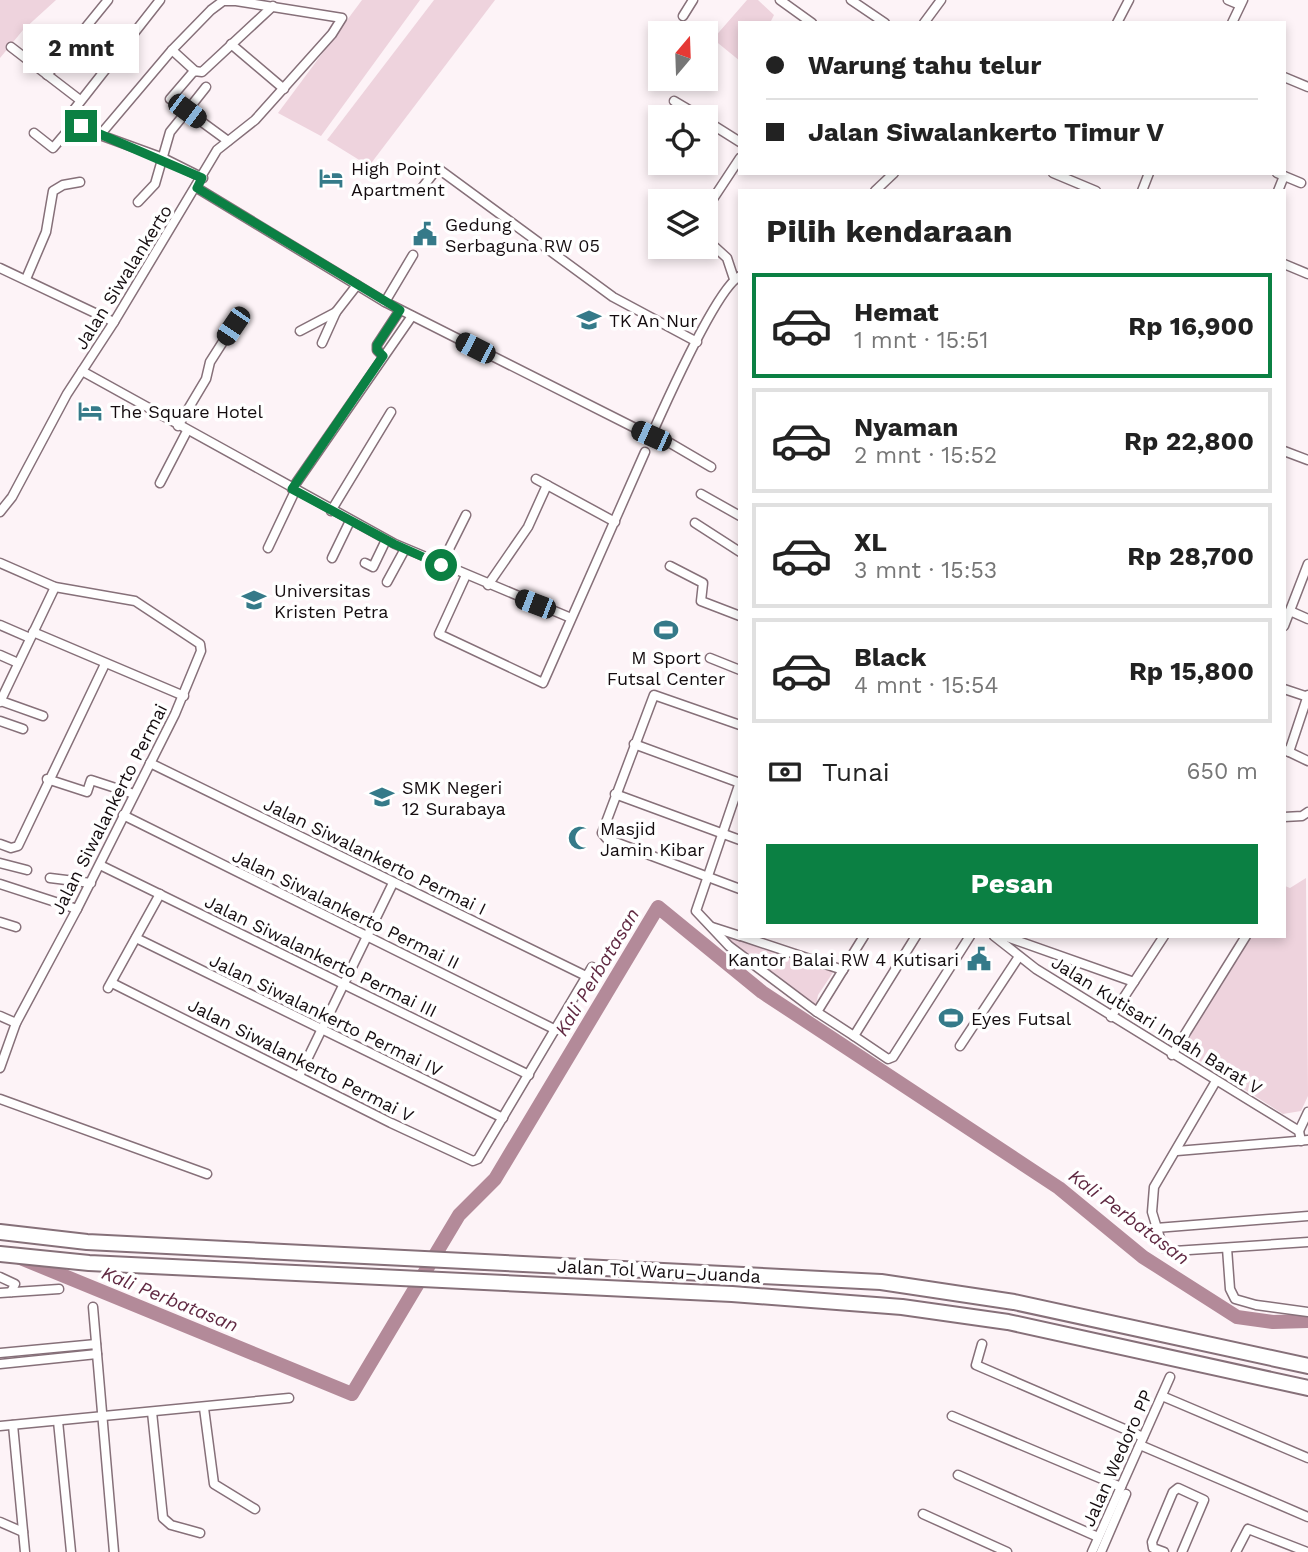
<!DOCTYPE html>
<html lang="id">
<meta charset="utf-8">
<style>
body{margin:0;font-family:"Work Sans",sans-serif;background:#f2f2f2;color:#222;height:100vh;display:flex;flex-direction:column;font-size:26px;white-space:nowrap}
*{box-sizing:border-box;margin:0}
p{font-size:23px;color:#767676}
.icon{flex:none;width:38px;height:38px;fill:none;stroke:currentColor;stroke-width:2;stroke-linecap:round;stroke-linejoin:round}
.map{position:relative;flex:1;overflow:hidden}
.side{position:absolute;left:738px;top:189px;width:548px;height:749px;display:flex;flex-direction:column;background:#fff;border-radius:0px;box-shadow:0 4px 10px #0003}
.side>*{flex:none}
.top-card{position:absolute;left:738px;top:21px;width:548px;height:154px;border-radius:0px;box-shadow:0 4px 10px #0003;display:grid;align-content:center;height:154px;padding:0 28px;background:#fff}
.needle{width:46px;rotate:19deg}
.buttons{position:absolute;left:648px;top:21px;display:grid;gap:14px}
.buttons a{display:grid;place-items:center;width:70px;height:70px;border-radius:0px;background:#fff;box-shadow:0 4px 10px #0003;font-size:35px}
.end{position:absolute;width:32px;height:32px;margin:-16px;border:9px solid #0b8043;background:#fff;box-shadow:0 0 0 4px #fff}
.from{border-radius:50%}
.bubble{position:absolute;height:49px;border-radius:0px;background:#fff;box-shadow:0 4px 10px #0003;font-size:23px;font-weight:700;line-height:49px;text-align:center}
.car{position:absolute;width:21px;height:42px;margin:-21px -10px;border-radius:9px;box-shadow:0 0 5px 2px #0007;background:linear-gradient(#222 24%,#8ab4d8 0 40%,#222 0 76%,#8ab4d8 0 86%,#222 0)}
.top-card b{display:flex;align-items:center;gap:24px;height:66px;font-size:26px}
.top-card b+b{border-top:2px solid #e0e0e0}
.top-card i{width:18px;height:18px;background:#222}
ul{padding:0;list-style:none}
li{display:flex;align-items:center;gap:21px;height:105px;margin:0 14px 10px;padding:0 14px;border:4px solid #e0e0e0;border-radius:0px}
li div{flex:1}
li b{display:block;font-size:26px}
li em{font-style:normal;font-weight:700}
li.selected{border-color:#0b8043}
li>.icon{width:63px;height:63px;stroke-width:1.5}
h2{padding:0 28px;font-size:32px;line-height:84px}
.pay{display:flex;align-items:center;gap:18px;height:77px;padding:0 28px;font-size:26px}
.pay p{margin-inline-start:auto}
.cta{display:flex;gap:14px;margin-top:auto;padding:14px 28px}
.cta a{flex:1;height:80px;border-radius:0px;background:#0b8043;color:#fff;font-size:28px;font-weight:700;line-height:80px;text-align:center}
.map>svg:first-child{display:block}
.green{fill:#eed3dd}
.lines{fill:none;stroke-linecap:round;stroke-linejoin:round}
.river{stroke:#b38a99;stroke-width:14}
.minor-casing{stroke:#867079;stroke-width:11}
.motorway-casing{stroke:#867079;stroke-width:18}
.minor{stroke:#fff;stroke-width:8}
.motorway{stroke:#fff;stroke-width:14}
.route{stroke:#0b8043;stroke-width:9}
.labels{text-anchor:middle;dominant-baseline:central;stroke-width:7;stroke-linejoin:round;paint-order:stroke}
.poi-label{font-size:18px;fill:#150d10;stroke:#fff;text-anchor:start}
.street-label{font-size:18px;fill:#150d10;stroke:#fff}
.water-label{font-size:19px;font-style:italic;fill:#602942;stroke:#fff}
</style>
<div class="map">
<svg width="1308" height="1552" viewBox="0 0 1308 1552">
<rect width="100%" height="100%" fill="#fdf3f7"/>
<g class="green">
<path d="M0,0h56l-33,30 -23,28z"/>
<path d="M362,0h58l-99,136 -43,-23z"/>
<path d="M434,0h61l-126,166 -42,-26z"/>
<path d="M747,0h11l16,15 -4,8h-30v38l-27,-22z"/>
<path d="M1306,878l2,218 -7,15 -18,3 -102,-65 71,-113h32l1,-50 5,2z"/>
<path d="M722,934l114,34 -18,27 -2,11z"/>
</g>
<g class="lines">
<path class="river" d="M18,1257l334,137 107,-179 36,-36 163,-272 104,85 297,196 84,69 94,60 36,5 35,-1"/>
<g class="minor-casing">
<g id="minor">
<path d="M160,0l-91,116 31,19 63,23 40,20"/>
<path d="M780,0l32,23"/>
<path d="M851,0l34,23"/>
<path d="M1228,0l12,5"/>
<path d="M683,16l10,-16"/>
<path d="M924,23l17,-23"/>
<path d="M1117,23l12,-23"/>
<path d="M1232,23l11,-23"/>
<path d="M231,44l53,45"/>
<path d="M11,47l69,53"/>
<path d="M172,50l23,21"/>
<path d="M47,75l61,-75"/>
<path d="M1284,77l24,10"/>
<path d="M170,99l24,-28 8,1 71,-66"/>
<path d="M674,101l27,16"/>
<path d="M187,111l19,-24"/>
<path d="M705,120l35,22"/>
<path d="M34,133l19,15 22,-26"/>
<path d="M1053,173l43,18"/>
<path d="M1277,173l24,10"/>
<path d="M197,188l188,114 266,134c13,-29 66,-149 89,-160"/>
<path d="M422,188l14,-18h4l173,127 84,45"/>
<path d="M875,191l19,-18"/>
<path d="M1142,191l7,-18"/>
<path d="M1278,191l6,-15"/>
<path d="M138,202l17,-18 15,-52 17,-21 41,30"/>
<path d="M705,211l35,-53"/>
<path d="M705,238l22,20 7,21"/>
<path d="M1284,264l24,10"/>
<path d="M0,268l114,54"/>
<path d="M26,279l20,-47 7,-41 10,-6 17,-3"/>
<path d="M385,302l28,-47"/>
<path d="M300,331l36,-19 21,-27"/>
<path d="M322,343l14,-31"/>
<path d="M383,356l-6,-6v-5l23,-35"/>
<path d="M82,371l313,173 176,74"/>
<path d="M178,426l28,-47 4,-17 23,-36"/>
<path d="M653,433l58,34"/>
<path d="M1284,451l24,9"/>
<path d="M536,479l79,43"/>
<path d="M160,483l27,-52"/>
<path d="M292,489l120,-173"/>
<path d="M701,494l39,22"/>
<path d="M331,511l60,-99"/>
<path d="M0,512l12,-15 55,-103 47,-72 103,-172 38,-30 77,-86 10,-16 -106,-17h-13l-12,9 -39,40 -72,85"/>
<path d="M695,523l45,29"/>
<path d="M268,548l27,-57"/>
<path d="M332,558l18,-37"/>
<path d="M0,563l55,24 80,14 65,43 1,7 -26,63 -98,195 -61,114 -16,45"/>
<path d="M365,563l8,4 13,-27"/>
<path d="M441,565l25,-50"/>
<path d="M670,566l33,17 -2,18 39,15"/>
<path d="M466,575l-27,59 104,49 102,-231"/>
<path d="M387,582l18,-33"/>
<path d="M488,585l40,-58 19,-42"/>
<path d="M1290,611l18,8"/>
<path d="M0,625l30,13"/>
<path d="M1284,626l24,-62"/>
<path d="M33,632l151,64"/>
<path d="M0,655l18,8"/>
<path d="M710,658l30,12"/>
<path d="M1284,689l24,8"/>
<path d="M1,701l42,15"/>
<path d="M0,702l55,-115"/>
<path d="M0,721l23,8"/>
<path d="M740,725l-86,-30 -52,138 5,6 133,50"/>
<path d="M634,744l106,39"/>
<path d="M1285,750l23,11"/>
<path d="M1289,752l19,-57"/>
<path d="M150,763l436,213"/>
<path d="M47,779l40,13 4,-12 43,14"/>
<path d="M740,782l-44,129 33,35 88,66"/>
<path d="M615,794l125,46"/>
<path d="M123,815l433,215"/>
<path d="M1284,817l18,-1 6,-4"/>
<path d="M0,844l11,4 7,-2 87,-182"/>
<path d="M0,863l27,7"/>
<path d="M100,865l429,210"/>
<path d="M50,878l41,5"/>
<path d="M0,884l77,25"/>
<path d="M0,922l16,5"/>
<path d="M712,927l28,9"/>
<path d="M741,936l102,34"/>
<path d="M916,936l-62,100 34,23 5,-2 77,-121"/>
<path d="M994,936l42,33 263,162 2,10"/>
<path d="M1004,936l130,46"/>
<path d="M136,938l367,180"/>
<path d="M112,983l279,140 82,38 5,-2 114,-192"/>
<path d="M108,988l52,-94"/>
<path d="M0,1016l16,7"/>
<path d="M1111,1017l53,-81"/>
<path d="M854,1036l-37,-24 47,-76"/>
<path d="M960,1046l58,-88"/>
<path d="M1172,1055l74,-119"/>
<path d="M299,1076l94,-193"/>
<path d="M1216,1081l-62,106 -2,25 11,36 11,3 134,-9"/>
<path d="M0,1099l207,75"/>
<path d="M1299,1131l9,-19"/>
<path d="M1177,1151l131,-11"/>
<path d="M1156,1228l152,-12"/>
<path d="M1227,1248l3,41 5,10 21,6 52,7"/>
<path d="M0,1277l15,7 -4,8"/>
<path d="M0,1293l59,-4"/>
<path d="M93,1307l21,245"/>
<path d="M982,1344l-6,21 167,72"/>
<path d="M0,1353l96,-9"/>
<path d="M0,1364l97,-10"/>
<path d="M1162,1396l146,62"/>
<path d="M204,1408l10,76 41,25"/>
<path d="M152,1412l11,106 8,7 29,8"/>
<path d="M952,1416l169,71"/>
<path d="M58,1421l13,131"/>
<path d="M13,1425l12,127"/>
<path d="M0,1426l289,-28"/>
<path d="M1140,1445l168,72"/>
<path d="M958,1475l140,62"/>
<path d="M923,1514l84,38"/>
<path d="M0,1522l23,10"/>
<path d="M1092,1552l78,-175"/>
<path d="M1101,1552l25,-58"/>
<path d="M1164,1552l-11,-4 -1,-6 21,-50 5,-4 26,12 -22,52"/>
<path d="M1236,1552l12,-23 59,23"/>
</g>
</g>
<g class="motorway-casing">
<g id="motorway">
<path d="M0,1232l87,10 794,40 133,20 294,64"/>
<path d="M0,1254l89,9 643,31 170,13 106,15 300,66"/>
</g>
</g>
<use href="#minor" class="minor"/>
<use href="#motorway" class="motorway"/>
</g>
<g class="lines">
<path class="route" d="M81,126l121,52 -5,10 203,122 -23,35v5l6,6 -91,133 102,55 47,21"/>
</g>
<defs>
<g id="hotel-bare" transform="scale(1.89)"><path d="M-6-4.5h1.5V1H6V5H4.5V3h-9V5H-6ZM-4 0a1.8 1.8 0 1 1 3.6 0ZM.5 0V-2.5h3Q6-2.5 6 0Z" fill="#357a89" stroke="#fff" stroke-width="2.5" paint-order="stroke"/></g>
<g id="civic-bare" transform="scale(1.89)"><path d="M-.6-6.5H3V-4.5H.6V-3L4-1V1h2V6H-6V1h2V-1L-.6-3ZM-1.2 2.5V6h2.4V2.5Z" fill="#357a89" stroke="#fff" stroke-width="2.5" paint-order="stroke"/></g>
<g id="school-bare" transform="scale(1.89)"><path d="M0-5L7-2L0 1L-7-2ZM-4 1L0 2.5L4 1V4Q0 6-4 4Z" fill="#357a89" stroke="#fff" stroke-width="2.5" paint-order="stroke"/></g>
<g id="university-bare" transform="scale(1.89)"><path d="M0-5L7-2L0 1L-7-2ZM-4 1L0 2.5L4 1V4Q0 6-4 4Z" fill="#357a89" stroke="#fff" stroke-width="2.5" paint-order="stroke"/></g>
<g id="stadium-bare" transform="scale(1.89)"><path d="M0-5a6.5 5 0 1 0 0 10a6.5 5 0 1 0 0-10ZM-3.5-1.8h7v3.6h-7Z" fill="#357a89" stroke="#fff" stroke-width="2.5" paint-order="stroke"/></g>
<g id="mosque-bare" transform="scale(1.89)"><path d="M3.5-4.9A6 6 0 1 0 3.5 4.9A5 5 0 1 1 3.5-4.9Z" fill="#357a89" stroke="#fff" stroke-width="2.5" paint-order="stroke"/></g>
</defs>
<g fill-rule="evenodd">
<use href="#hotel-bare" x="331" y="178"/>
<use href="#civic-bare" x="425" y="234"/>
<use href="#school-bare" x="589" y="320"/>
<use href="#hotel-bare" x="90" y="411"/>
<use href="#university-bare" x="254" y="600"/>
<use href="#stadium-bare" x="666" y="630"/>
<use href="#school-bare" x="382" y="797"/>
<use href="#mosque-bare" x="580" y="838"/>
<use href="#civic-bare" x="979" y="959"/>
<use href="#stadium-bare" x="951" y="1018"/>
</g>
<g class="labels">
<g class="poi-label">
<text x="351" y="168">High Point<tspan x="351" dy="21">Apartment</tspan></text>
<text x="445" y="224">Gedung<tspan x="445" dy="21">Serbaguna RW 05</tspan></text>
<text x="609" y="320">TK An Nur</text>
<text x="110" y="411">The Square Hotel</text>
<text x="274" y="590">Universitas<tspan x="274" dy="21">Kristen Petra</tspan></text>
<text x="666" y="657" text-anchor="middle">M Sport<tspan x="666" dy="21">Futsal Center</tspan></text>
<text x="402" y="787">SMK Negeri<tspan x="402" dy="21">12 Surabaya</tspan></text>
<text x="600" y="828">Masjid<tspan x="600" dy="21">Jamin Kibar</tspan></text>
<text x="959" y="959" text-anchor="end">Kantor Balai RW 4 Kutisari</text>
<text x="971" y="1018">Eyes Futsal</text>
</g>
<g class="street-label">
<text transform="translate(123 277) rotate(-58)">Jalan Siwalankerto</text>
<text transform="translate(109 809) rotate(-63)">Jalan Siwalankerto Permai</text>
<text transform="translate(375 856) rotate(26)">Jalan Siwalankerto Permai I</text>
<text transform="translate(346 909) rotate(26)">Jalan Siwalankerto Permai II</text>
<text transform="translate(321 956) rotate(26)">Jalan Siwalankerto Permai III</text>
<text transform="translate(326 1015) rotate(26)">Jalan Siwalankerto Permai IV</text>
<text transform="translate(1157 1025) rotate(32)">Jalan Kutisari Indah Barat V</text>
<text transform="translate(301 1060) rotate(27)">Jalan Siwalankerto Permai V</text>
<text transform="translate(659 1271) rotate(3)">Jalan Tol Waru–Juanda</text>
<text transform="translate(1117 1458) rotate(-66)">Jalan Wedoro PP</text>
</g>
<g class="water-label">
<text transform="translate(597 972) rotate(-59)">Kali Perbatasan</text>
<text transform="translate(1129 1217) rotate(37)">Kali Perbatasan</text>
<text transform="translate(170 1299) rotate(22)">Kali Perbatasan</text>
</g>
</g>
</svg>
<div class="buttons">
<a><svg class="needle" viewBox="-14 -14 28 28"><path d="M0-13l5 13h-10z" fill="#e53935"/><path d="M0 13l5-13h-10z" fill="#767676"/></svg></a>
<a><svg class="icon" aria-label="locate" viewBox="0 0 24 24"><circle cx="12" cy="12" r="6"/><path d="M12 2v4M12 18v4M2 12h4M18 12h4"/></svg></a>
<a><svg class="icon" aria-label="layers" viewBox="0 0 24 24"><path d="M12 4l9 5-9 5-9-5zM3 14l9 5 9-5"/></svg></a>
</div>
<i class="end from" style="left:441px;top:565px"></i>
<i class="end" style="left:81px;top:126px"></i>
<div class="bubble" style="left:23px;top:24px;width:116px">2 mnt</div>
<i class="car" style="left:187px;top:111px;rotate:127deg"></i>
<i class="car" style="left:233px;top:326px;rotate:214deg"></i>
<i class="car" style="left:475px;top:348px;rotate:297deg"></i>
<i class="car" style="left:651px;top:436px;rotate:294deg"></i>
<i class="car" style="left:535px;top:604px;rotate:291deg"></i>
<div class="top-card">
<b><i class="from"></i>Warung tahu telur</b>
<b><i></i>Jalan Siwalankerto Timur V</b>
</div>
<section class="side">
<h2>Pilih kendaraan</h2>
<ul>
<li class="selected"><svg class="icon" aria-label="car" viewBox="0 0 24 24"><path d="M5 17H2v-5l4-1 3-4h7l3 4 3 1v5h-3M9 17h6M6 11h13"/><circle cx="7" cy="17" r="2"/><circle cx="17" cy="17" r="2"/></svg><div><b>Hemat</b><p>1 mnt · 15:51</p></div><em>Rp 16,900</em></li>
<li><svg class="icon" aria-label="car" viewBox="0 0 24 24"><path d="M5 17H2v-5l4-1 3-4h7l3 4 3 1v5h-3M9 17h6M6 11h13"/><circle cx="7" cy="17" r="2"/><circle cx="17" cy="17" r="2"/></svg><div><b>Nyaman</b><p>2 mnt · 15:52</p></div><em>Rp 22,800</em></li>
<li><svg class="icon" aria-label="car" viewBox="0 0 24 24"><path d="M5 17H2v-5l4-1 3-4h7l3 4 3 1v5h-3M9 17h6M6 11h13"/><circle cx="7" cy="17" r="2"/><circle cx="17" cy="17" r="2"/></svg><div><b>XL</b><p>3 mnt · 15:53</p></div><em>Rp 28,700</em></li>
<li><svg class="icon" aria-label="car" viewBox="0 0 24 24"><path d="M5 17H2v-5l4-1 3-4h7l3 4 3 1v5h-3M9 17h6M6 11h13"/><circle cx="7" cy="17" r="2"/><circle cx="17" cy="17" r="2"/></svg><div><b>Black</b><p>4 mnt · 15:54</p></div><em>Rp 15,800</em></li>
</ul>
<div class="pay"><svg class="icon" aria-label="cash" viewBox="0 0 24 24"><path d="M3 7h18v10H3z"/><circle cx="12" cy="12" r="2"/></svg>Tunai<p>650 m</p></div>
<div class="cta"><a>Pesan</a></div>
</section>
</div>
